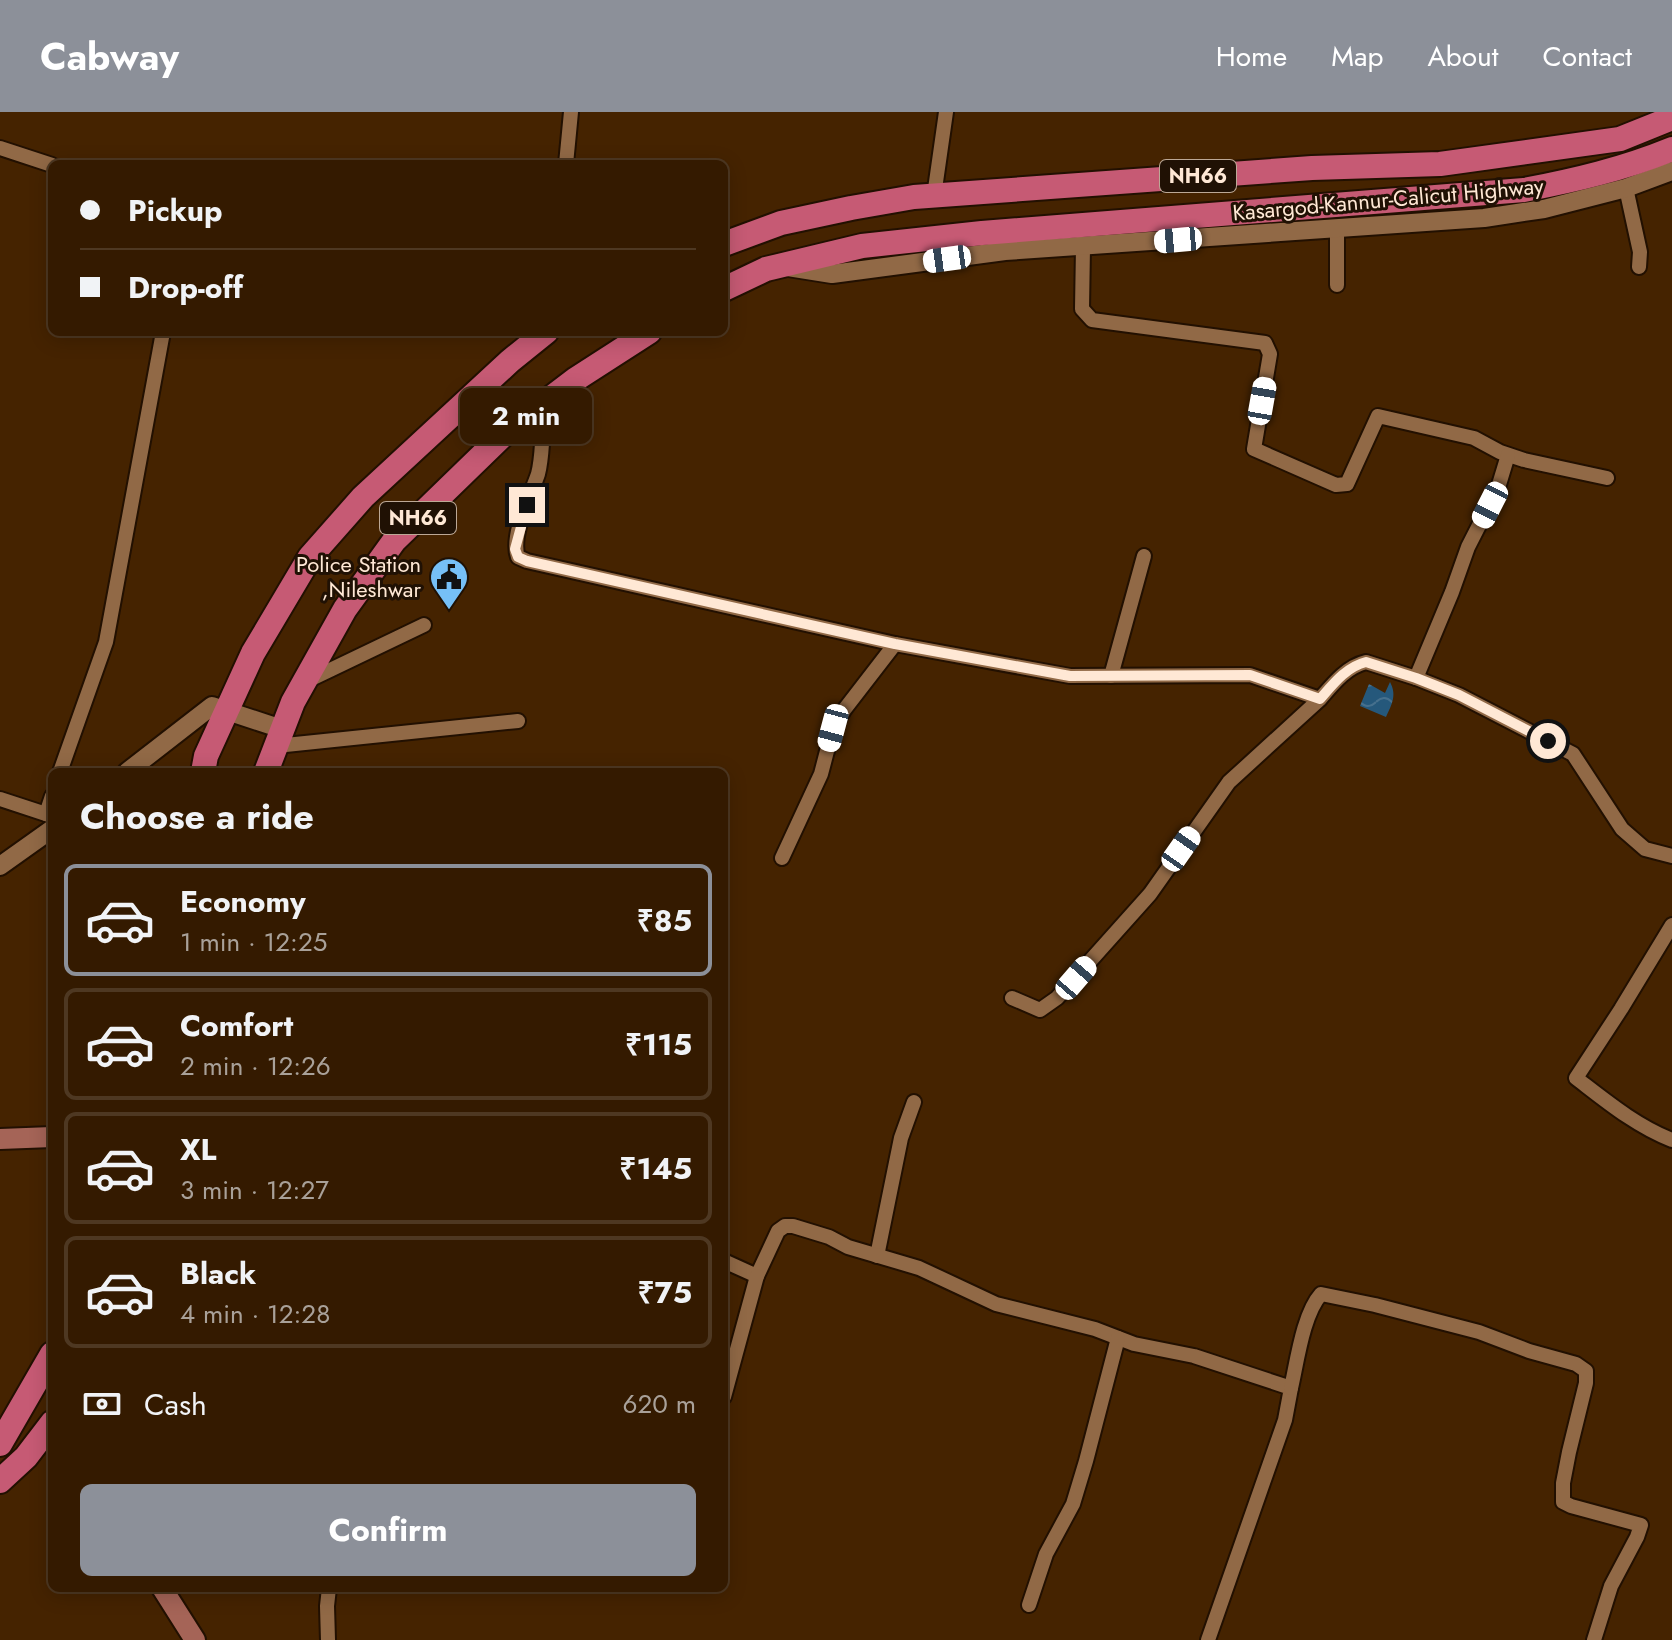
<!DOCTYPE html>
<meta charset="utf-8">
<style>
body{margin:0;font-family:Jost,sans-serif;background:#3c230a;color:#f1f3f6;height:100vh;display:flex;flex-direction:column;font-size:30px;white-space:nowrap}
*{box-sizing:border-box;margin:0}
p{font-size:26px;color:#a9a199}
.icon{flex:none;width:44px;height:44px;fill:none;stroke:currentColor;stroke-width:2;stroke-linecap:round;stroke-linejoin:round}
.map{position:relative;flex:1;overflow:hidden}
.panel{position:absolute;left:48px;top:656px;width:680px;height:824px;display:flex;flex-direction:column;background:#341a00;border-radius:12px;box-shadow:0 4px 20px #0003,0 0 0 2px #4e3822}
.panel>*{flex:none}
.hud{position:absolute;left:48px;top:48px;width:680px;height:176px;border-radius:12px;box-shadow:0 4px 20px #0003,0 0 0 2px #4e3822;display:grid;align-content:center;height:176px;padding:0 32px;background:#341a00}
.end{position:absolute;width:36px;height:36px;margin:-18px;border:10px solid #ffe8d5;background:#111;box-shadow:0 0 0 4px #111}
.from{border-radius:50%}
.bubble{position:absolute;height:56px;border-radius:12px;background:#341a00;box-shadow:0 4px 20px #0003,0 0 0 2px #4e3822;font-size:26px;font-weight:700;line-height:56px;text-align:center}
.car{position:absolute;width:24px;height:48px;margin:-24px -12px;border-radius:10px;box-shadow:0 0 6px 2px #0007;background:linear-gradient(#fff 24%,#345 0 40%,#fff 0 76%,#345 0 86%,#fff 0)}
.hud b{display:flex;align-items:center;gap:28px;height:76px;font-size:30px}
.hud b+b{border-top:2px solid #4e3822}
.hud i{width:20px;height:20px;background:#f1f3f6}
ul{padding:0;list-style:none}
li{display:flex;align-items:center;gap:24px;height:112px;margin:0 16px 12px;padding:0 16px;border:4px solid #4e3822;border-radius:12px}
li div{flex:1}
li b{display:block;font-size:30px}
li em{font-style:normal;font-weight:700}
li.current{border-color:#8c9099}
li>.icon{width:72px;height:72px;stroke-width:1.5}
h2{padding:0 32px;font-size:36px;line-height:96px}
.pay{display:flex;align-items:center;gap:20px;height:88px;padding:0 32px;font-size:30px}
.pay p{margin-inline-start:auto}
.primary-button{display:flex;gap:16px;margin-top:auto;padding:16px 32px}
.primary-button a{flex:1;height:92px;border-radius:12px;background:#8c9099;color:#fff;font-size:32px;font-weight:700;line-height:92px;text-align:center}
header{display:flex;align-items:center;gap:48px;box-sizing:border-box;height:112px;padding:0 40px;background:#8c9099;color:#fff}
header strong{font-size:38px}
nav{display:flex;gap:44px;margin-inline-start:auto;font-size:28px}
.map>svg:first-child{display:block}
.water{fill:url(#water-waves)}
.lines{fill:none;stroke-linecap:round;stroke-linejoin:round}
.minor-casing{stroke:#221001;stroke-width:18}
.tertiary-casing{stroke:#221001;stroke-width:22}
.secondary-casing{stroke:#221001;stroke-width:24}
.trunk-casing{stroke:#221001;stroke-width:28}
.minor{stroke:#916946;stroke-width:14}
.tertiary{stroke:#916946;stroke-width:18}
.secondary{stroke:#a56457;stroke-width:20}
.trunk{stroke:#c65a74;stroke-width:24}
.route{stroke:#ffe8d5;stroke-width:10}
.labels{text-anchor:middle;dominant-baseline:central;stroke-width:6;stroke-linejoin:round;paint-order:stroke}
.shield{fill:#201104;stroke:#bca896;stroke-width:2}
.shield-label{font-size:20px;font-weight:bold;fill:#ffe8d5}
.street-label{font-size:22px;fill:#ffe8d5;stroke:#201104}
.poi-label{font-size:22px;fill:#ffe8d5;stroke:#201104;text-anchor:end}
</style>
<header>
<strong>Cabway</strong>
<nav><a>Home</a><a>Map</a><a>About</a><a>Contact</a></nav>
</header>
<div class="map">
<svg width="1672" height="1528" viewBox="0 0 1672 1528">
<defs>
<pattern id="water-waves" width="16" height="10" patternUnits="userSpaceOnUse" patternTransform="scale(2)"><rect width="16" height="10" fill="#25587b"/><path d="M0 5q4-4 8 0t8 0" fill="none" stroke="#46708d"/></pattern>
</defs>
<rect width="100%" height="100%" fill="#452300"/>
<path class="water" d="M1390,570c7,13 2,22 -4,35l-26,-11 9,-22 16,9z"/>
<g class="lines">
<g class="minor-casing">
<g id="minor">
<path d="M0,36l52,17"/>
<path d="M566,52l5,-52"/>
<path d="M1626,76l14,64 -1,15"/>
<path d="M934,84l12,-84"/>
<path d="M1337,115v58"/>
<path d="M1083,135l-1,62 10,11 173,23 5,11 -16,95 82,36 11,-1 31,-68 96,22 26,14 24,8 83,18"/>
<path d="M552,288c-2,6 -5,12 -7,18 -4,18 -2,37 -7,56 -7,21 -28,62 -20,83l9,4 368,83 175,32 180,-1 70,24c13,-15 26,-32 46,-37l50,16 43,17 114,59 49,75 23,20 27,7"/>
<path d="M1111,564l33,-120"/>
<path d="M1416,566l36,-86 16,-45 30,-59 10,-33"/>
<path d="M305,570l119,-57"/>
<path d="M276,634l242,-25"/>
<path d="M60,660l46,-130 57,-310"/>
<path d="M0,687l52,17"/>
<path d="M46,702l6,-18"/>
<path d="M782,746l39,-84 12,-46 11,-18 51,-66"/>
<path d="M1672,813l-51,84 -45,69c30,23 60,48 96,62"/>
<path d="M1012,886l28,12 17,-12 93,-104 79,-112 91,-83"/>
<path d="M877,1144l24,-118 13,-36"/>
<path d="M724,1149l33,15 21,-45 7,-5h8l36,11 19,10 71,21 77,36 99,25 39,15 60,12 97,32 -6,32 -77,220"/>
<path d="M1291,1276c6,-26 12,-74 30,-94l54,11 104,27 50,19 47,13 10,7v12l-17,69 -6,31v19l8,4 70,19 -4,12 -26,49 -17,54"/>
<path d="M724,1285l33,-121"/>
<path d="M1029,1493l17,-51 27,-50 13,-43 32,-123"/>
<path d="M328,1528l-1,-34 2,-18"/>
</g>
</g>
<g class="tertiary-casing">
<g id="tertiary">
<path d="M788,155l44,7 173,-23 479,-33 60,-9 82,-21 46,-17"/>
<path d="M127,660l85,-66 70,23"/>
<path d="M0,754l52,-37"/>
</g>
</g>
<g class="secondary-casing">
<g id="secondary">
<path d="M0,1027l52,-2"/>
<path d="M162,1476l33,52"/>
</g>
</g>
<g class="trunk-casing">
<g id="trunk">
<path d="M724,132l57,-21 70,-15 63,-11 398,-29 128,-4 180,-25 52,-21"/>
<path d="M724,177l42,-20 96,-23 120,-13 542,-43c52,-10 99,-21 148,-41"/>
<path d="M203,660l3,-16 47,-103 57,-96 53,-60 147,-136 36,-29"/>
<path d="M266,660l27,-70 52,-93 49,-68 110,-107 72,-55 73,-47"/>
<path d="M0,1332l52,-90"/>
<path d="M0,1369l26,-24 26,-34"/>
</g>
</g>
<use href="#minor" class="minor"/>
<use href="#tertiary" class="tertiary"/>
<use href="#secondary" class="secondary"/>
<use href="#trunk" class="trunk"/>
</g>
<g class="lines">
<path class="route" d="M527,393l-12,44 3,8 9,4 368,83 175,32 180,-1 70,24c13,-15 26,-32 46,-37l50,16 43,17 89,46"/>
</g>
<defs>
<g id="civic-pin" transform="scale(2)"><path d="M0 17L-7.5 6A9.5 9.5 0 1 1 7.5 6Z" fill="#76c0f7" stroke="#201104"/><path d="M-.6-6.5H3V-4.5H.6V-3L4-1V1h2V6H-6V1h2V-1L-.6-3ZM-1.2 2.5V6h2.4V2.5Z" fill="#111"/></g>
</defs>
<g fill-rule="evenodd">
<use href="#civic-pin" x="449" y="465"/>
</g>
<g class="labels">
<g class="shield">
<rect x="1160" y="48" width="76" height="32" rx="6"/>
<rect x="380" y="390" width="76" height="32" rx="6"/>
</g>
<g class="shield-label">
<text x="1198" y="64">NH66</text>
<text x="418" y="406">NH66</text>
</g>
<g class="street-label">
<text transform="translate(1388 87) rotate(-5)">Kasargod-Kannur-Calicut Highway</text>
</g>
<g class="poi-label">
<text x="421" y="452">Police Station<tspan x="421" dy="25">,Nileshwar</tspan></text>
</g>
</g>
</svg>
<i class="end from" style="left:1548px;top:629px"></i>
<i class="end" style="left:527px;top:393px"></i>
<div class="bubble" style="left:460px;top:276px;width:132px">2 min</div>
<i class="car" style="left:1178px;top:128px;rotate:265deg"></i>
<i class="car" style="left:947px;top:147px;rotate:262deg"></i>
<i class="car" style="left:1262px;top:289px;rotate:10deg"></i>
<i class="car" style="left:1490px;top:393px;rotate:207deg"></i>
<i class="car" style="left:833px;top:616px;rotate:195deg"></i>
<i class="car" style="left:1181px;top:737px;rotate:35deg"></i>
<i class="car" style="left:1076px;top:866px;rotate:41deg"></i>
<div class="hud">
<b><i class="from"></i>Pickup</b>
<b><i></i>Drop-off</b>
</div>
<section class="panel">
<h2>Choose a ride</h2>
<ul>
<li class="current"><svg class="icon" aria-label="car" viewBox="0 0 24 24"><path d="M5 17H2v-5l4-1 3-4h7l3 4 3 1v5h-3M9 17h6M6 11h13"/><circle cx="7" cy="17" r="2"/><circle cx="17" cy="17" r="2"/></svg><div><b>Economy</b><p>1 min · 12:25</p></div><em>₹85</em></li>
<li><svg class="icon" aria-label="car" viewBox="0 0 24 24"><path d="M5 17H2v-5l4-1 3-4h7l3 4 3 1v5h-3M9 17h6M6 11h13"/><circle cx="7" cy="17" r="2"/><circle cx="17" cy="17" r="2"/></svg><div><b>Comfort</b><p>2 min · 12:26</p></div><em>₹115</em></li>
<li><svg class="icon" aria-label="car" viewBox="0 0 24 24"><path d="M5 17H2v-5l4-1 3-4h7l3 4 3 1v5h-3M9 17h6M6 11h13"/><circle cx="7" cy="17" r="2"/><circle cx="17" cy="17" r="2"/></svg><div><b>XL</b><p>3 min · 12:27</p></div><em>₹145</em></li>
<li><svg class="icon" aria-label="car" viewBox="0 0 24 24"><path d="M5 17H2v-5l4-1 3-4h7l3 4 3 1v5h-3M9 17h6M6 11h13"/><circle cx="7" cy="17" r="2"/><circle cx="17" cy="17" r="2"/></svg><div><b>Black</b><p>4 min · 12:28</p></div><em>₹75</em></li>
</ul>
<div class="pay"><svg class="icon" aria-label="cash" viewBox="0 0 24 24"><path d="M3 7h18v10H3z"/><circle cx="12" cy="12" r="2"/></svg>Cash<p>620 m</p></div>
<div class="primary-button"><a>Confirm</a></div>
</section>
</div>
